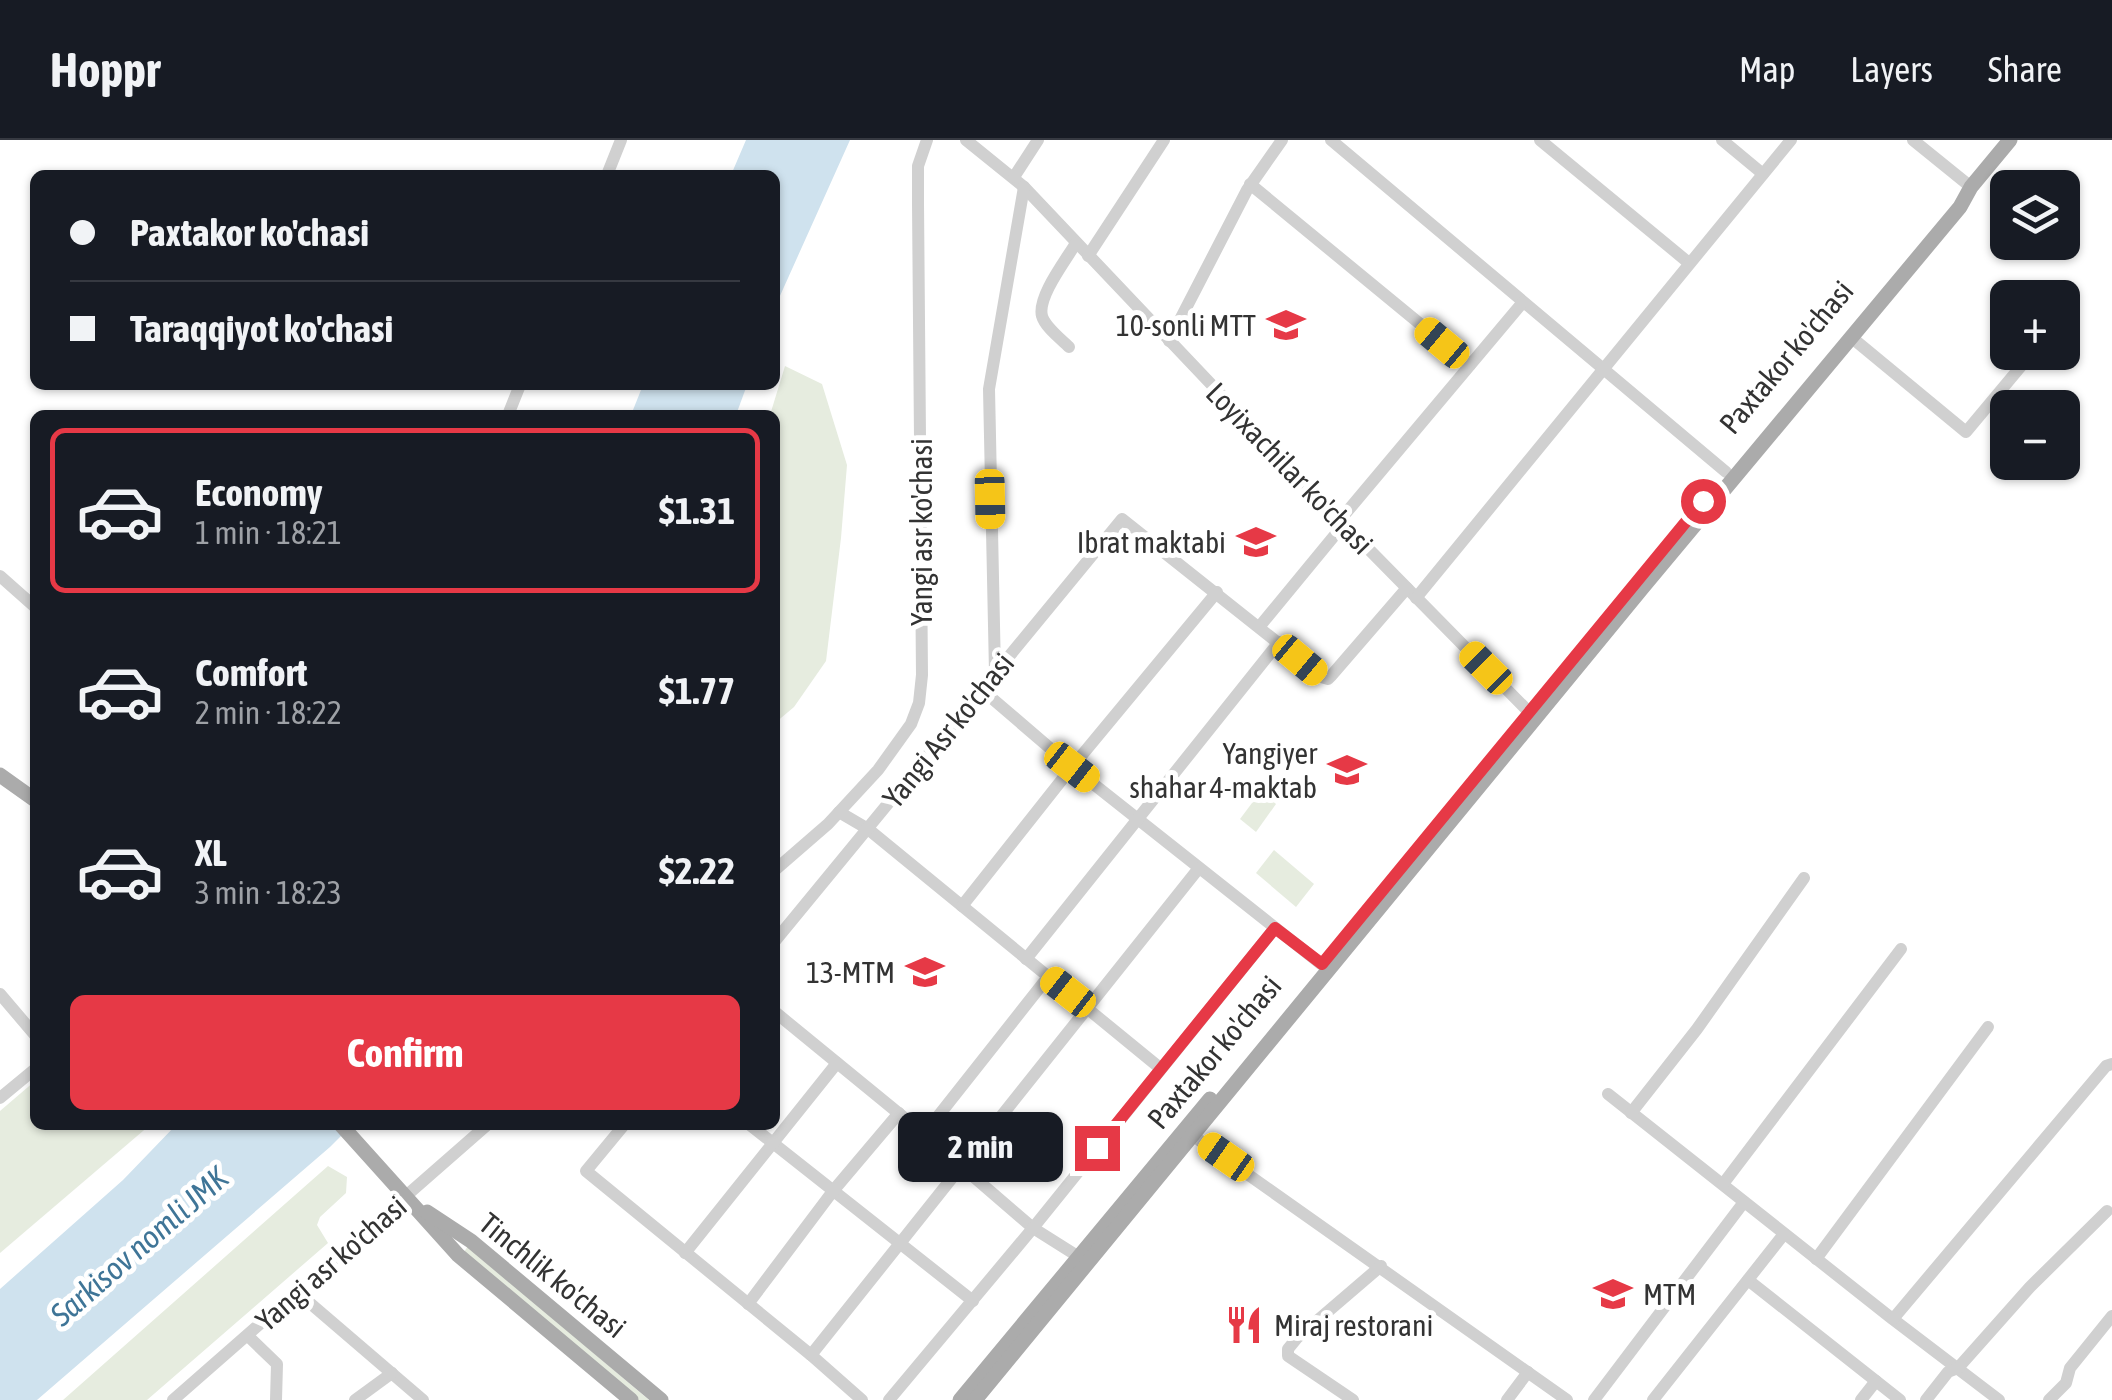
<!DOCTYPE html>
<meta charset="utf-8">
<style>
body{margin:0;font-family:"Asap Condensed",sans-serif;background:#242831;color:#f1f3f6;height:100vh;display:flex;flex-direction:column;font-size:38px;white-space:nowrap}
*{box-sizing:border-box;margin:0}
p{font-size:32px;color:#9ea1a6}
.icon{flex:none;width:55px;height:55px;fill:none;stroke:currentColor;stroke-width:2;stroke-linecap:round;stroke-linejoin:round}
.map{position:relative;flex:1;overflow:hidden}
.side{position:absolute;left:30px;top:270px;width:750px;height:720px;display:flex;flex-direction:column;background:#171b24;border-radius:15px;box-shadow:0 2px 8px #0004}
.side>*{flex:none}
.guide{position:absolute;left:30px;top:30px;width:750px;height:220px;border-radius:15px;box-shadow:0 2px 8px #0004;display:grid;align-content:center;height:220px;padding:0 40px;background:#171b24}
.controls{position:absolute;left:1990px;top:30px;display:grid;gap:20px}
.controls a{display:grid;place-items:center;width:90px;height:90px;border-radius:15px;background:#171b24;box-shadow:0 2px 8px #0004;font-size:50px}
.end{position:absolute;width:45px;height:45px;margin:-22px;border:12px solid #e63946;background:#fff;box-shadow:0 0 0 5px #fff}
.from{border-radius:50%}
.bubble{position:absolute;height:70px;border-radius:15px;background:#171b24;box-shadow:0 2px 8px #0004;font-size:32px;font-weight:700;line-height:70px;text-align:center}
.car{position:absolute;width:30px;height:60px;margin:-30px -15px;border-radius:12px;box-shadow:0 0 8px 2px #0007;background:linear-gradient(#f5c518 24%,#345 0 40%,#f5c518 0 76%,#345 0 86%,#f5c518 0)}
.guide b{display:flex;align-items:center;gap:35px;height:95px;font-size:38px}
.guide b+b{border-top:2px solid #363941}
.guide i{width:25px;height:25px;background:#f1f3f6}
ul{padding:18px 0 0;list-style:none}
li{display:flex;align-items:center;gap:30px;height:165px;margin:0 20px 15px;padding:0 20px;border:5px solid transparent;border-radius:15px}
li div{flex:1}
li b{display:block;font-size:38px}
li em{font-style:normal;font-weight:700}
li.selected{border-color:#e63946}
li>.icon{width:90px;height:90px;stroke-width:1.5}
.primary-button{display:flex;gap:20px;margin-top:auto;padding:20px 40px}
.primary-button a{flex:1;height:115px;border-radius:15px;background:#e63946;color:#fff;font-size:40px;font-weight:700;line-height:115px;text-align:center}
header{display:flex;align-items:center;gap:60px;box-sizing:border-box;height:140px;padding:0 50px;background:#171b24;border-bottom:2px solid #363941}
header strong{font-size:48px}
nav{display:flex;gap:55px;margin-inline-start:auto;font-size:35px}
.map>svg:first-child{display:block}
.green{fill:#e6ecdf}
.water{fill:#cfe2ee}
.lines{fill:none;stroke-linecap:round;stroke-linejoin:round}
.minor{stroke:#d0d0d0;stroke-width:12}
.major{stroke:#ababab;stroke-width:15}
.route{stroke:#e63946;stroke-width:12}
.labels{text-anchor:middle;dominant-baseline:central;stroke-width:10;stroke-linejoin:round;paint-order:stroke}
.poi-label{font-size:30px;fill:#333;stroke:#fff;text-anchor:end}
.street-label{font-size:30px;fill:#333;stroke:#fff}
.water-label{font-size:32px;font-style:italic;fill:#3f7597;stroke:#fff}
</style>
<header>
<strong>Hoppr</strong>
<nav><a>Map</a><a>Layers</a><a>Share</a></nav>
</header>
<div class="map">
<svg width="2112" height="1260" viewBox="0 0 2112 1260">
<rect width="100%" height="100%" fill="#fff"/>
<g class="green">
<path d="M785,226l37,18 25,81 -6,73 -15,123 -32,46 -19,16v-308h-5z"/>
<path d="M1261,651l15,13 -20,28 -16,-13z"/>
<path d="M1274,710l40,34 -18,23 -40,-34z"/>
<path d="M35,941v44h115l-150,128v-142z"/>
<path d="M328,1026l19,11 -1,16 -26,24 -3,8 11,18 -181,157h-84z"/>
<path d="M468,1106l181,154h-11l-174,-148z"/>
</g>
<g class="water">
<path d="M746,0h104l-75,167v-132h-44z"/>
<path d="M643,245h104l-11,30h-105z"/>
<path d="M176,985h176l-22,22 -293,253h-37v-111l123,-109z"/>
</g>
<g class="lines">
<g class="minor">
<path d="M966,0l58,47 316,333 189,192"/>
<path d="M1331,0l395,332"/>
<path d="M1540,0l149,123"/>
<path d="M1722,0l41,34"/>
<path d="M1913,0l58,47"/>
<path d="M607,35l14,-35"/>
<path d="M1014,37l24,-37"/>
<path d="M1250,44l220,181"/>
<path d="M1088,116l76,-116"/>
<path d="M1851,197l115,95 56,-67"/>
<path d="M1169,201l78,-151 35,-50"/>
<path d="M1069,207c-8,-8 -24,-20 -27,-31 -5,-19 24,-56 34,-73"/>
<path d="M508,275l12,-30"/>
<path d="M1340,380l183,-218"/>
<path d="M0,436l35,31"/>
<path d="M1416,458l375,-458"/>
<path d="M1260,486l84,-102"/>
<path d="M995,532l-6,-283 35,-202"/>
<path d="M981,549l91,78 249,197"/>
<path d="M839,672l29,17 292,239"/>
<path d="M775,730l53,-46 50,-54 33,-46 8,-21 3,-28 -4,-472v-37l9,-26"/>
<path d="M962,766l110,-139 145,-175"/>
<path d="M775,801l347,-422 199,158 7,2 3,-3 76,-88"/>
<path d="M1026,819l253,-317"/>
<path d="M0,854l35,41"/>
<path d="M775,872l149,122 109,94 46,29"/>
<path d="M1608,954l282,223 109,83"/>
<path d="M0,958l35,-29"/>
<path d="M1631,973l66,-84 107,-151"/>
<path d="M624,985l-38,46 225,184 51,45"/>
<path d="M750,985l223,176"/>
<path d="M1185,990l382,270"/>
<path d="M924,994l124,-157"/>
<path d="M1723,1044l178,-235"/>
<path d="M685,1113l152,-190"/>
<path d="M1816,1119l172,-232"/>
<path d="M1748,1140l152,120"/>
<path d="M297,1152l126,108"/>
<path d="M748,1164l85,-113 66,-78"/>
<path d="M1893,1179l213,-253 6,-2"/>
<path d="M248,1196l29,28 -1,36"/>
<path d="M811,1215l388,-487"/>
<path d="M173,1260l314,-275"/>
<path d="M355,1260l37,-27"/>
<path d="M889,1260l144,-172 242,-300"/>
<path d="M1353,1260l-65,-44v-7l9,-11 84,-72"/>
<path d="M1507,1260l21,-28"/>
<path d="M1594,1260l150,-198"/>
<path d="M1653,1260l131,-166"/>
<path d="M1861,1260l15,-19"/>
<path d="M1926,1260l22,-28 10,-4 72,-81 77,-76"/>
<path d="M2049,1260l17,-17 4,-15 42,-52"/>
</g>
<g class="major">
<path d="M0,635l35,25"/>
<path d="M341,985l117,130 173,145"/>
<path d="M427,1072l44,29 190,159"/>
<path d="M960,1260l250,-301"/>
<path d="M975,1260l668,-813 317,-380 11,-20 39,-47"/>
</g>
</g>
<g class="lines">
<path class="route" d="M1097,1008l178,-220 47,36 381,-463"/>
</g>
<defs>
<g id="school-bare" transform="scale(3)"><path d="M0-5L7-2L0 1L-7-2ZM-4 1L0 2.5L4 1V4Q0 6-4 4Z" fill="#e63946" stroke="#fff" stroke-width="2.5" paint-order="stroke"/></g>
<g id="restaurant-bare" transform="scale(3)"><path d="M-5-6h1v4h1v-4h1v4h1v-4h1v5L-1.5 .5V6h-2V.5L-5-1ZM5-6V6H3V1.5H1.5Q1.5-4 5-6Z" fill="#e63946" stroke="#fff" stroke-width="2.5" paint-order="stroke"/></g>
</defs>
<g fill-rule="evenodd">
<use href="#school-bare" x="1286" y="185"/>
<use href="#school-bare" x="1256" y="402"/>
<use href="#school-bare" x="1347" y="630"/>
<use href="#school-bare" x="925" y="832"/>
<use href="#school-bare" x="1613" y="1154"/>
<use href="#restaurant-bare" x="1244" y="1185"/>
</g>
<g class="labels">
<g class="poi-label">
<text x="1256" y="185">10-sonli MTT</text>
<text x="1226" y="402">Ibrat maktabi</text>
<text x="1317" y="613">Yangiyer<tspan x="1317" dy="34">shahar 4-maktab</tspan></text>
<text x="895" y="832">13-MTM</text>
<text x="1643" y="1154" text-anchor="start">MTM</text>
<text x="1274" y="1185" text-anchor="start">Miraj restorani</text>
</g>
<g class="street-label">
<text transform="translate(1786 217) rotate(-50)">Paxtakor ko'chasi</text>
<text transform="translate(1290 328) rotate(46)">Loyixachilar ko'chasi</text>
<text transform="translate(921 392) rotate(-90)">Yangi asr ko'chasi</text>
<text transform="translate(948 590) rotate(-51)">Yangi Asr ko'chasi</text>
<text transform="translate(1214 912) rotate(-50)">Paxtakor ko'chasi</text>
<text transform="translate(331 1123) rotate(-41)">Yangi asr ko'chasi</text>
<text transform="translate(553 1135) rotate(39)">Tinchlik ko'chasi</text>
</g>
<g class="water-label">
<text transform="translate(139 1106) rotate(-41)">Sarkisov nomli JMK</text>
</g>
</g>
</svg>
<div class="controls">
<a><svg class="icon" aria-label="layers" viewBox="0 0 24 24"><path d="M12 4l9 5-9 5-9-5zM3 14l9 5 9-5"/></svg></a>
<a>+</a>
<a>−</a>
</div>
<i class="end from" style="left:1703px;top:361px"></i>
<i class="end" style="left:1097px;top:1008px"></i>
<div class="bubble" style="left:898px;top:972px;width:165px">2 min</div>
<i class="car" style="left:1442px;top:203px;rotate:310deg"></i>
<i class="car" style="left:990px;top:359px;rotate:179deg"></i>
<i class="car" style="left:1300px;top:520px;rotate:130deg"></i>
<i class="car" style="left:1486px;top:528px;rotate:315deg"></i>
<i class="car" style="left:1072px;top:627px;rotate:128deg"></i>
<i class="car" style="left:1068px;top:852px;rotate:308deg"></i>
<i class="car" style="left:1226px;top:1017px;rotate:305deg"></i>
<div class="guide">
<b><i class="from"></i>Paxtakor ko'chasi</b>
<b><i></i>Taraqqiyot ko'chasi</b>
</div>
<section class="side">
<ul>
<li class="selected"><svg class="icon" aria-label="car" viewBox="0 0 24 24"><path d="M5 17H2v-5l4-1 3-4h7l3 4 3 1v5h-3M9 17h6M6 11h13"/><circle cx="7" cy="17" r="2"/><circle cx="17" cy="17" r="2"/></svg><div><b>Economy</b><p>1 min · 18:21</p></div><em>$1.31</em></li>
<li><svg class="icon" aria-label="car" viewBox="0 0 24 24"><path d="M5 17H2v-5l4-1 3-4h7l3 4 3 1v5h-3M9 17h6M6 11h13"/><circle cx="7" cy="17" r="2"/><circle cx="17" cy="17" r="2"/></svg><div><b>Comfort</b><p>2 min · 18:22</p></div><em>$1.77</em></li>
<li><svg class="icon" aria-label="car" viewBox="0 0 24 24"><path d="M5 17H2v-5l4-1 3-4h7l3 4 3 1v5h-3M9 17h6M6 11h13"/><circle cx="7" cy="17" r="2"/><circle cx="17" cy="17" r="2"/></svg><div><b>XL</b><p>3 min · 18:23</p></div><em>$2.22</em></li>
</ul>
<div class="primary-button"><a>Confirm</a></div>
</section>
</div>
